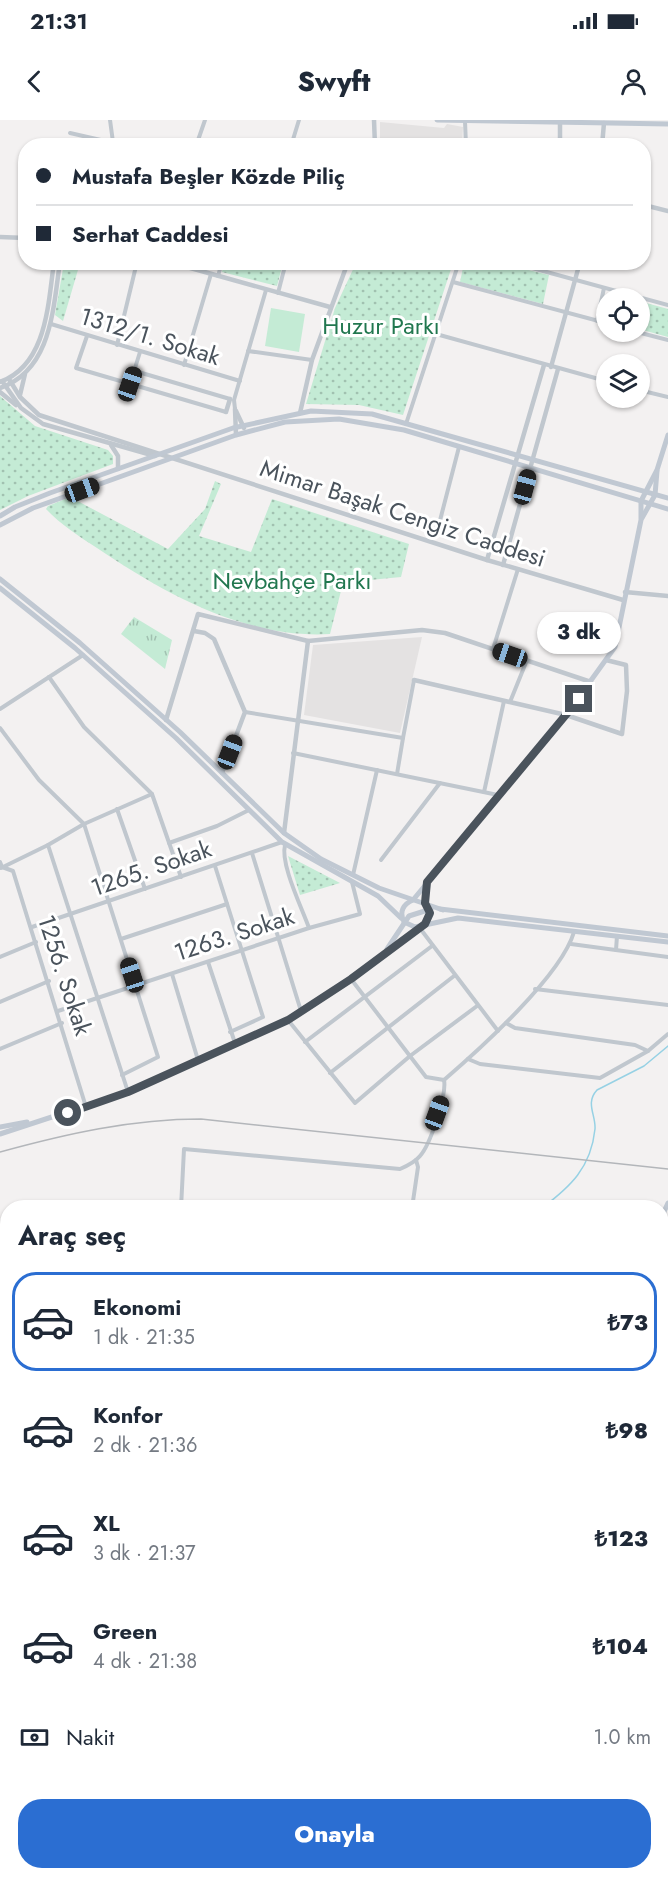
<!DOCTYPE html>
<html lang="tr">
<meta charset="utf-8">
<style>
body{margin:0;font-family:Jost,sans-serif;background:#f2f2f3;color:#1f2937;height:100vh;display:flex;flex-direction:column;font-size:22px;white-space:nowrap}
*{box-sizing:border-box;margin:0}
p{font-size:20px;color:#747a83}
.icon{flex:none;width:33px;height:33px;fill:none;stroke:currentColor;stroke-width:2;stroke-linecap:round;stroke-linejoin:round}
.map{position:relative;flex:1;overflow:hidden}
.drawer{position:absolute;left:0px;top:1080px;width:669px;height:680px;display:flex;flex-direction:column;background:#fff;border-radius:24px 24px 0 0;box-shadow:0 2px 4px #0004}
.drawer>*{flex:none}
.guide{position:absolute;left:18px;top:18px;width:633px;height:132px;border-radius:24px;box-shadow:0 2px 4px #0004;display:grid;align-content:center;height:132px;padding:0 18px;background:#fff}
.fabs{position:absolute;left:596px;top:168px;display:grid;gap:12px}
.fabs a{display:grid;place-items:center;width:54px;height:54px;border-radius:50%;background:#fff;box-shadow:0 2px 4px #0004;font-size:30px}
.end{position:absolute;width:27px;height:27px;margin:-14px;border:8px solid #4a535c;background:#fff;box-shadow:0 0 0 3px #fff}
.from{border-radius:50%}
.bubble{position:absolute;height:42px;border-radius:21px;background:#fff;box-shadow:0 2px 4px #0004;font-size:20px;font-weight:800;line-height:42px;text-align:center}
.car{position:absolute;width:18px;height:36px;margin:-18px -9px;border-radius:8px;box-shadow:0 0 4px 2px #0007;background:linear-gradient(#222 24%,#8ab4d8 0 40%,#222 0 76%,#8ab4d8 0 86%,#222 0)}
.guide b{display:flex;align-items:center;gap:21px;height:57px;font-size:22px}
.guide b+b{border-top:2px solid #e0e1e3}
.guide i{width:15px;height:15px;background:#1f2937}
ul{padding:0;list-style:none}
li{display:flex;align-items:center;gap:18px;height:99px;margin:0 12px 9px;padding:0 6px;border:3px solid transparent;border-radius:24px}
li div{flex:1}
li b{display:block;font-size:22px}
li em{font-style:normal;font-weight:800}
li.selected{border-color:#2b6ed2}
li>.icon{width:54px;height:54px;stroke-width:1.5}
h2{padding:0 18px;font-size:27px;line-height:72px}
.pay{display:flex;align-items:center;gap:15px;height:66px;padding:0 18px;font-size:22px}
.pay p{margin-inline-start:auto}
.button{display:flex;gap:12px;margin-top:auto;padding:12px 18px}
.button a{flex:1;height:69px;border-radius:24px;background:#2b6ed2;color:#fff;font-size:24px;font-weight:800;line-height:69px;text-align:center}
.status{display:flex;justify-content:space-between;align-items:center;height:42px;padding:0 30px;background:#fff;direction:ltr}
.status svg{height:16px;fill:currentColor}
header{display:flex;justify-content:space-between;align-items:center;height:78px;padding:0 18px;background:#fff;font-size:27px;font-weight:800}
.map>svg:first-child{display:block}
.education{fill:#e4e2e2}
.grass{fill:url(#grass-tufts)}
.park{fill:url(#park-dots)}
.pitch{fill:#c4ebd5}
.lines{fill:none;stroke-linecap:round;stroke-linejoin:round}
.stream{stroke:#96d1e4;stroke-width:1.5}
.minor{stroke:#c0c7ce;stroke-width:4}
.tertiary{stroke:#c0c7ce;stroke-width:4.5}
.secondary{stroke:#c0c8d2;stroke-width:5}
.primary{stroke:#b3bfcc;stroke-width:6}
.rail{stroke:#b3b6ba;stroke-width:1.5}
.route{stroke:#4a535c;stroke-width:8}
.labels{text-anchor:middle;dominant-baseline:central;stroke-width:6;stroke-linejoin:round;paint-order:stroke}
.park-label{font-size:24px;fill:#21774f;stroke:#fff}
.street-label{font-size:24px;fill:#4a535c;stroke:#fff}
</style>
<div class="status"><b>21:31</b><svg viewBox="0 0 49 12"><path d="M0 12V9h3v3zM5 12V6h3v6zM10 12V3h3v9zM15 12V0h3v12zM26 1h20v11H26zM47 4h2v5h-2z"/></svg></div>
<header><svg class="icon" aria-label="back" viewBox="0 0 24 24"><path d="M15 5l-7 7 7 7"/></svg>Swyft<svg class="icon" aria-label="person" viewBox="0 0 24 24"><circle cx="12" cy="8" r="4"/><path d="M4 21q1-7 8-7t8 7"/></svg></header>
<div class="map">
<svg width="668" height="1759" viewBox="0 0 668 1759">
<defs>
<pattern id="grass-tufts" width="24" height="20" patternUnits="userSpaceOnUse" patternTransform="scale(1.5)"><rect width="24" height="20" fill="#c4ebd5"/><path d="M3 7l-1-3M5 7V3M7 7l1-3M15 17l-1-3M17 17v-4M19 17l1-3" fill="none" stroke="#a1c1b0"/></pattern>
<pattern id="park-dots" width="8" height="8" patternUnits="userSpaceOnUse" patternTransform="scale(1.5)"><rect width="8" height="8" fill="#c4ebd5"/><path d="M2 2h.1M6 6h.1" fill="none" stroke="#a1c1b0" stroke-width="1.8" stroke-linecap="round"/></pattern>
</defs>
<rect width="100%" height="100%" fill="#f3f1f1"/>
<g class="education">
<path d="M380,2l64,6 3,-4 16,3 -1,18h-82z"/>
<path d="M422,517l-22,96 -96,-18 9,-70z"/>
</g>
<path class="grass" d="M134,497l38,23 -7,29 -44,-35z"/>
<g class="park">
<path d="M64,143h16l-17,58 -8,-6z"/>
<path d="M224,143v-1l59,1 -6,23 -55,-14z"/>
<path d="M356,143h97l-50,152 -44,-10 -53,-1 29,-96z"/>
<path d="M464,143h36l49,12 -6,29 -83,-22z"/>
<path d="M639,181l29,8v28l-29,-8z"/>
<path d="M0,276l35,30 73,24 5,6v8l-85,32 -28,14z"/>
<path d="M215,361l6,3 -22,52 52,16 21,-53 137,45 -8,33 -52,5 -7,5 -12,47c-84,5 -165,-40 -233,-86 -17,-11 -37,-24 -51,-39l2,-3 22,-9 98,52 37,-40z"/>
<path d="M288,736l52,27 -40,12z"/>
</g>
<path class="pitch" d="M271,188l34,6 -6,38 -34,-6z"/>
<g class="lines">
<path class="stream" d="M542,1088c28,-21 49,-40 53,-79 1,-14 -10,-26 2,-39l47,-24 24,-20"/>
<g class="minor">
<path d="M110,0l3,22"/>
<path d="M465,1l1,25"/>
<path d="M70,13l57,13"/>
<path d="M196,26l9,-26"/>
<path d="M291,26l8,-26"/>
<path d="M510,142l158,43"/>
<path d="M218,156l4,-14"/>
<path d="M453,162l153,41"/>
<path d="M278,173l8,-31"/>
<path d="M597,201l7,-33"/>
<path d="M51,204l189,57"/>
<path d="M637,212l31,8"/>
<path d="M436,214l170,47"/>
<path d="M87,216l-11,32 150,44"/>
<path d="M117,225l20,-83"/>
<path d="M248,231l64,9"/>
<path d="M184,245l27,-91"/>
<path d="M135,251l95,28"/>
<path d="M130,264l10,-32"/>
<path d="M639,270l29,7"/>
<path d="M235,289l-1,-9 32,-110"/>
<path d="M406,304l53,-162"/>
<path d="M437,412l22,-85"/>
<path d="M493,529l25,-80"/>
<path d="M49,557l35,50 68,67"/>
<path d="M510,582l17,-42"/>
<path d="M0,589l83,-54"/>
<path d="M245,592l158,26 11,-58"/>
<path d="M0,608l39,52 45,44 74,233 -36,18"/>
<path d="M293,633l205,42"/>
<path d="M397,654l6,-36"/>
<path d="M484,672l20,-91"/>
<path d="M117,689l28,80"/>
<path d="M169,723l48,-17 32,-16"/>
<path d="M285,725c-5,19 17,63 24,83"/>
<path d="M252,733l49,158"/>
<path d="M381,740l59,-77"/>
<path d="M0,742l2,5 11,4 73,236"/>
<path d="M215,746l48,151 -33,15"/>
<path d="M1,748l47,-23"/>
<path d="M353,755l24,-105"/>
<path d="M32,807l250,-85"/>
<path d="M419,807l79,104"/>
<path d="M121,819l106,-35"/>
<path d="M571,824l97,13"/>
<path d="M616,830l1,-14"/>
<path d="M0,837l36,-15"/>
<path d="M208,842l27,81"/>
<path d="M172,854l26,86"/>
<path d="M351,859l75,98 18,3c36,-31 117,-104 130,-148"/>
<path d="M535,869l133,16"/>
<path d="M0,882l49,-21"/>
<path d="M58,891l251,-83 51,-14 -8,-32"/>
<path d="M288,900l67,83 55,-47 67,-50"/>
<path d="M506,903l9,5 120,17 13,6"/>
<path d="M305,922l127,-96"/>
<path d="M0,929l62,-26"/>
<path d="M468,939l12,5 120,14 48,-27 20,-17"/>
<path d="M330,953l124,-97"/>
<path d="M128,972l-80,-247 36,-21 68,-30 29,83"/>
<path d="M181,1088l3,-59 216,20c7,-3 15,-7 20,-13 10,-11 27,-61 24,-76"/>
<path d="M412,1088l6,-41 -2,-7"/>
<path d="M0,1117l8,-1"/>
<path d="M662,1495l6,-12"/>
<path d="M662,1630l6,-2"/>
<path d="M662,1650l6,-2"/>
<path d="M662,1671h6"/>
<path d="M662,1737l6,-1"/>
<path d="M200,1752l6,7"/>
<path d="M453,1752l11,7"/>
<path d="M250,1759l2,-7"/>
<path d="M350,1759l2,-7"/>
<path d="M613,1759l1,-7"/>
</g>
<g class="tertiary">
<path d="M374,0l1,26"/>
<path d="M560,26v-23"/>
<path d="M602,26l2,-23"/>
<path d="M644,85l24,6"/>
<path d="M0,117l26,1"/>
<path d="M169,142l161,45"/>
<path d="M551,247l29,-105"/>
<path d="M9,259l11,18 19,18 448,145 136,40"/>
<path d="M2,261l19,27 22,16 112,32"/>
<path d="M0,262c47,-17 48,-78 54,-120"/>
<path d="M0,268c52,-18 53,-80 60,-126"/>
<path d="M0,272l16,13"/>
<path d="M20,275l5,-21"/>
<path d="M235,289l1,26"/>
<path d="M236,291l8,17"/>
<path d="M226,292l4,-13"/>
<path d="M300,293l12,-53 36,-98"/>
<path d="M111,325l7,11v13"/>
<path d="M487,440l57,-195"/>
<path d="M503,445l55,-196"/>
<path d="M625,472l43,4"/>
<path d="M194,511l11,2 9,6 31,73 -23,61"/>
<path d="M414,560l152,35 56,19 5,-43 -1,-26 -20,-5"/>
<path d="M166,600l32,-106 110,27 114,-11 23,3 146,49"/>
<path d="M284,713l24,-192"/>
<path d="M662,1230h6"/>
<path d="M298,1759l1,-7"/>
</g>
<g class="secondary">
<path d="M437,0l231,4"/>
<path d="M668,315l-11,35 -16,31v19l-26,127 -49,68 -153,185c-10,4 -14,12 -9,22l11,5 43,-9 210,24"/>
<path d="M0,396l15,-9 35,-14 183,-65 78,-17 61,3 296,84"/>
<path d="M642,398l13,-23 2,-24"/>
<path d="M0,405l33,-17 203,-73 49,-13 54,-3 65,11 264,79"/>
<path d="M0,459l80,64 100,89 104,101 37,26 58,29 64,22"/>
<path d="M0,468l75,60 101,90 106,104 96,54 23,22"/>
<path d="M440,789l228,27"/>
<path d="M387,829l22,-33 22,-7"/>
<path d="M0,1007l27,-5"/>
<path d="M0,1014l128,-42 160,-72 63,-41 74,-55 5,-11 -5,-10 2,-19"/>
<path d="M662,1096l6,-13"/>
<path d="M0,1295l8,10"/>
<path d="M0,1309l8,10"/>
<path d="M150,1759l2,-7"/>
<path d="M164,1759l1,-7"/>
<path d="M625,1759l1,-7"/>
</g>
<g class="primary">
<path d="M0,1626l8,1"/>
<path d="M0,1631l7,1"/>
<path d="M0,1642l5,1"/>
<path d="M0,1648l8,2"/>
<path d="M365,1752l22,7"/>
<path d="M401,1752l22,7"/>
</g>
<path class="rail" d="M0,1032c66,-18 131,-33 201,-33l467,50"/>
</g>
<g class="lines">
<path class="route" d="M68,993l60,-21 160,-72 63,-41 74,-55 5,-11 -5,-10 2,-21 152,-183"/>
</g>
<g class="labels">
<g class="park-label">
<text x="381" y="205">Huzur Parkı</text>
<text x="292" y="460">Nevbahçe Parkı</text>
</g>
<g class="street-label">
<text transform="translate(150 216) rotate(17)">1312/1. Sokak</text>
<text transform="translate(403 393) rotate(18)">Mimar Başak Cengiz Caddesi</text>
<text transform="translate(151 748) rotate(-19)">1265. Sokak</text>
<text transform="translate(234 814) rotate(-18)">1263. Sokak</text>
<text transform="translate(65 855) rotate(72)">1256. Sokak</text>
</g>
</g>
</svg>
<div class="fabs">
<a><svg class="icon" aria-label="locate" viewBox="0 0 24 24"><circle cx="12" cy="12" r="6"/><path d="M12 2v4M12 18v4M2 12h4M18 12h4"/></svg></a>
<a><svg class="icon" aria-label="layers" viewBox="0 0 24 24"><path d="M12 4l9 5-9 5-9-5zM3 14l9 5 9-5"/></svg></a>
</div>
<i class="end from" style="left:68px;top:993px"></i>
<i class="end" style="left:579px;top:579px"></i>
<div class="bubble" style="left:537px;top:492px;width:84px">3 dk</div>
<i class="car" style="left:130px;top:264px;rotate:19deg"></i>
<i class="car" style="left:525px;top:367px;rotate:15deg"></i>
<i class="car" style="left:82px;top:370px;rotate:70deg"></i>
<i class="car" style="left:510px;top:535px;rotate:289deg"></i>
<i class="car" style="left:230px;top:632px;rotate:21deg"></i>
<i class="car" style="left:132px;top:855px;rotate:342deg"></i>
<i class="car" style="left:437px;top:993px;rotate:20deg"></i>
<div class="guide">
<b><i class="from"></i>Mustafa Beşler Közde Piliç</b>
<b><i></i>Serhat Caddesi</b>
</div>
<section class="drawer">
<h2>Araç seç</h2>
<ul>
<li class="selected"><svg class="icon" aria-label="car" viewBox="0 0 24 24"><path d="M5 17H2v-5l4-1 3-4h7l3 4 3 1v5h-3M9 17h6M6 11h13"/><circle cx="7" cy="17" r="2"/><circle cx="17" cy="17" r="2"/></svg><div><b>Ekonomi</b><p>1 dk · 21:35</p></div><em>₺73</em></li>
<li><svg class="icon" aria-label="car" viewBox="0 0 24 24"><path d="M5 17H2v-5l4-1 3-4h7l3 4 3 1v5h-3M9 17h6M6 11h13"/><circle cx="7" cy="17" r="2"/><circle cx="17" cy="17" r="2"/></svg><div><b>Konfor</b><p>2 dk · 21:36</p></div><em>₺98</em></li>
<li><svg class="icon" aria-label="car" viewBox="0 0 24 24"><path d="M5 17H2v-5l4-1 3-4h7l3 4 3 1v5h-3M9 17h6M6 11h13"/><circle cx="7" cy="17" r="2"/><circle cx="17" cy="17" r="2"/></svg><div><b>XL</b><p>3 dk · 21:37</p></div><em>₺123</em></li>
<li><svg class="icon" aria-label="car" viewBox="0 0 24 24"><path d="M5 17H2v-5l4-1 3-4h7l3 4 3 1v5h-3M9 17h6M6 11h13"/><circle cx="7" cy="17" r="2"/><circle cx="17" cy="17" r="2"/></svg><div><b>Green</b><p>4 dk · 21:38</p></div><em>₺104</em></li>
</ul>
<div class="pay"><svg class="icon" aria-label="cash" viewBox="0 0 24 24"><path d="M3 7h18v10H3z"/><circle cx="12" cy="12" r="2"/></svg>Nakit<p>1.0 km</p></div>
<div class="button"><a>Onayla</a></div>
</section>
</div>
